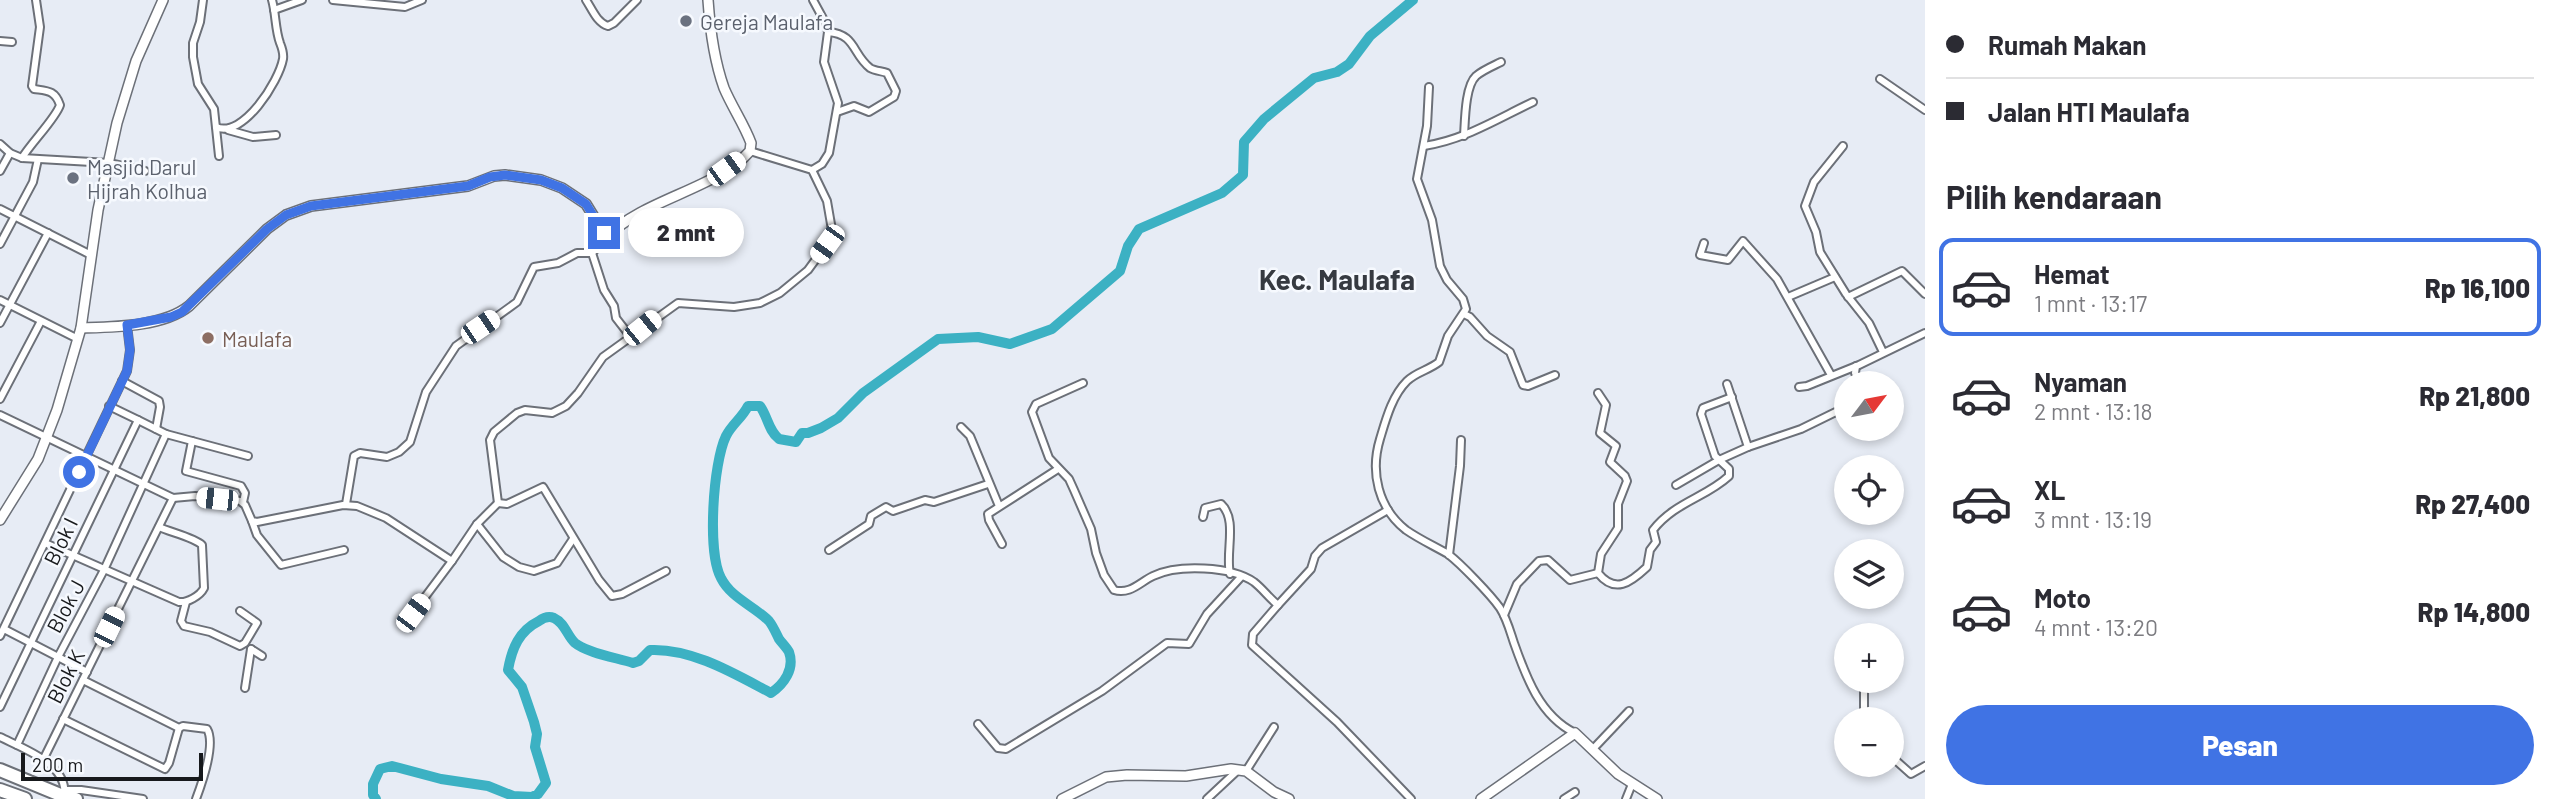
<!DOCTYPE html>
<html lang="id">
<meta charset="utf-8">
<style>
body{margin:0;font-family:Barlow,sans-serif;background:#f7f7f7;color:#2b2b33;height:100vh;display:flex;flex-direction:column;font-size:26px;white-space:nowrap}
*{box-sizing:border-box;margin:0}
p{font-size:23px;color:#7c7c81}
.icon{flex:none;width:38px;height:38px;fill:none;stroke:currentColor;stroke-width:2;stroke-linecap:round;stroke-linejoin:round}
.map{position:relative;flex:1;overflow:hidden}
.drawer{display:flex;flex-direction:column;background:#fff;width:630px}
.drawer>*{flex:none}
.top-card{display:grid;align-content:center;height:154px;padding:0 21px;background:#fff}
.needle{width:46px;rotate:58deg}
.controls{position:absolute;left:1834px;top:371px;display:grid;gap:14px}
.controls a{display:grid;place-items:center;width:70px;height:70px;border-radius:50%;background:#fff;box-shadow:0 4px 10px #0003;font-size:35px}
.scale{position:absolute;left:21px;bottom:18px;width:182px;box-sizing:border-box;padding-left:7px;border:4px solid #17191c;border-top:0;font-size:19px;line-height:24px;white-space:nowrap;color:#17191c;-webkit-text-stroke:5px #f6f9fe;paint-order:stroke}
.end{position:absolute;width:32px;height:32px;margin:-16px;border:9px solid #4073e4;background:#fff;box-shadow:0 0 0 4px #fff}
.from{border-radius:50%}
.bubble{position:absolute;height:49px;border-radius:24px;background:#fff;box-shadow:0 4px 10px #0003;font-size:23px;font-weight:800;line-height:49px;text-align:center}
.car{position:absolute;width:21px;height:42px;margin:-21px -10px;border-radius:9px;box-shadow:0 0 5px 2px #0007;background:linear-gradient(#fff 24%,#345 0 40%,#fff 0 76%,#345 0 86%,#fff 0)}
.top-card b{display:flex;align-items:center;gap:24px;height:66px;font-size:26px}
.top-card b+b{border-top:2px solid #e1e1e2}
.top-card i{width:18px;height:18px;background:#2b2b33}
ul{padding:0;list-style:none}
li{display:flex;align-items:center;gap:21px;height:98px;margin:0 14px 10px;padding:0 7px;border:4px solid transparent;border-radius:14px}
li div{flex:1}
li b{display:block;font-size:26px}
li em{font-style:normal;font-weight:800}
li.selected{border-color:#4073e4}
li>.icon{width:63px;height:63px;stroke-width:1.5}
h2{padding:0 21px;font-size:32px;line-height:84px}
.primary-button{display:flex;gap:14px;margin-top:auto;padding:14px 21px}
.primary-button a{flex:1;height:80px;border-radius:42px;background:#4073e4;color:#fff;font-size:28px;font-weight:800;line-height:80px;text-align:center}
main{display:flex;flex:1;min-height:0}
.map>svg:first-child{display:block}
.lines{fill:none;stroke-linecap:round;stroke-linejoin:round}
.river{stroke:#3cb1c3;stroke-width:10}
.street-casing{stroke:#6c7078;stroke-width:10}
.secondary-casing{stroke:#6c7078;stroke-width:12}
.highway-casing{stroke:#6c7078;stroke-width:16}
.street{stroke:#fff;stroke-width:6}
.secondary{stroke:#fff;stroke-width:9}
.highway{stroke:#fff;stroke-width:12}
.route{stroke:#4073e4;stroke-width:9}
.worship-dot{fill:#6b7280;stroke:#f6f9fe;stroke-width:2.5}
.education-dot{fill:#8d6e63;stroke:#f6f9fe;stroke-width:2.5}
.labels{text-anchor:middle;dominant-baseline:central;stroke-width:5;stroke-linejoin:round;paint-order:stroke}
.worship-label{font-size:21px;fill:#5b616d;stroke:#f6f9fe;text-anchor:start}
.education-label{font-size:21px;fill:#785e54;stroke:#f6f9fe;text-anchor:start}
.street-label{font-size:21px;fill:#17191c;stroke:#f6f9fe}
.district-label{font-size:28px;font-weight:bold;fill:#363a41;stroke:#f6f9fe}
</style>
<main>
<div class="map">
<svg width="1925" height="799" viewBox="0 0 1925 799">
<rect width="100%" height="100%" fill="#e7ecf5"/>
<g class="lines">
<path class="river" d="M376,799l-3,-4v-11l7,-15 12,-3 49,13 47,7 25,10 19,1 6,-3 8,-11 -11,-36 2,-13 -3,-12 -12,-35 -14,-17c4,-22 11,-39 31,-49 4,-3 10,-5 15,-3 11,5 13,18 21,25 12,10 43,15 58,20l6,-2 11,-11c42,-2 85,24 121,43 13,-9 24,-24 18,-41 -2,-4 -7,-9 -10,-13 -3,-6 -6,-13 -10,-18 -15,-15 -38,-23 -48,-43 -14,-26 -8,-115 5,-142 6,-12 16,-18 22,-30h12c8,11 8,24 19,33l17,3 6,-9h6l13,-5 17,-10 25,-25 75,-54 40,-2 32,7 42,-15 68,-58 8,-25 11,-17 83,-36 21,-18 1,-33 20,-23 50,-41 23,-6 12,-8 21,-28 43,-36"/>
<g class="street-casing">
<g id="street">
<path d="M203,0l-3,22 -7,21v14l5,27 16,25 5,47"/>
<path d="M333,0l72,7 17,-7"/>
<path d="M586,0c6,9 11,23 22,26l6,-3 23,-23"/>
<path d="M274,10l28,-10"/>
<path d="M828,32c28,2 24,22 42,36 5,3 12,3 17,5l9,18 -2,6 -25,15 -15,-6 -17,6"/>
<path d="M0,41l12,1"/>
<path d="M1880,79l45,31"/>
<path d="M1429,87l-2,39 -10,53 15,41 8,46 7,14 16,19 3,10 -18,27 -9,26c-10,8 -23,10 -32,19 -15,15 -21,38 -27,58 -10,33 -2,69 26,91 13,9 28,16 42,24 13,10 42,40 52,54 7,11 10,23 14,35 12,34 26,73 61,90"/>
<path d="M216,127c27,12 63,-46 67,-68 1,-6 -1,-11 -3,-16 -5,-14 -4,-29 -8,-43"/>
<path d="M228,130l25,7 23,-2"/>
<path d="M1464,136c1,-15 1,-50 12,-60 7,-6 17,-10 25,-14"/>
<path d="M0,144l10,9 12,5 87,5 36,8"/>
<path d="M1424,146c40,-6 73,-27 109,-44"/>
<path d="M1843,146l-29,36 -9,24 11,26 4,20 26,42 23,29 14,29"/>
<path d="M22,158c9,-15 34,-40 38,-53 -5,-15 -13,-14 -26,-16l-2,-3 8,-59 -4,-27"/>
<path d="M812,170l10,-6 7,-11 9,-50 -14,-41 4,-30 -2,-8 -13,-24"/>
<path d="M0,171l10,-18"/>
<path d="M0,209l91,46"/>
<path d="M1704,243l-4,12 28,5 15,-19 34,38 54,96"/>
<path d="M0,244l33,-62 5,-23"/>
<path d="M592,253l12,37 10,16 2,12 14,18"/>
<path d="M1788,297l47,-20"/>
<path d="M1848,297l54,-26 23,23"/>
<path d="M0,300l76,38"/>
<path d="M1464,314l6,3 17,19 23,16 13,33 5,1 27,-11"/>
<path d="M0,323l48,-90"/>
<path d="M1856,366l-1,7 4,10"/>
<path d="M122,381l37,20 1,6 -4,22"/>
<path d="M1083,383l-47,21 -4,8 17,46 20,21 5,11 17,39 5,24 8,22 10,15c16,5 26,-8 39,-14 25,-12 78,-10 101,6 9,7 15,16 24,23l33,-36 4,-13 7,-8 66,-38"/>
<path d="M1799,387l8,-1 52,-21 66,-32"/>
<path d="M1598,393l8,12 -6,28 16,13 -6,16 15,14 2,5 -9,23v24l-17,26 -3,19c17,21 32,10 49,-6l3,-17 6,-8 -3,-12c22,-28 52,-32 76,-54v-7l-14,-13 -14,-42 2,-6 29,-11"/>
<path d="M0,399l41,-78"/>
<path d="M0,415l173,83 22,-2 45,5 5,4 7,16 5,1 86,-17 14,1 29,12 66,43 25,-37 21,-21"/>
<path d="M961,427l9,9 29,70"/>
<path d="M166,434l82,22"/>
<path d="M192,441l-6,30 55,15 4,7 -2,9"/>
<path d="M1748,447l53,-18 45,-22"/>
<path d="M1676,485l43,-25 29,-13 -21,-63"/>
<path d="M498,503l-8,-63 4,-8 23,-19 8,-3 27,3 14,-7 12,-13 25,-36 75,-54 56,4 26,-4 20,-10 28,-23 19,-26 5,-14 -5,-29 -15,-31 -62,-19"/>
<path d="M498,503l9,1 36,-17 56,93 13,16 10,-2 44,-23"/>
<path d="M346,504l8,-48 6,-3 27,4 12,-5 11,-10 16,-50 30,-46 61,-44 17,-35 24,-4 19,-10h15l16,-17"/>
<path d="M1203,517l2,-9 16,-4c17,16 4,48 9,70"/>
<path d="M252,521l5,14 24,30 63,-15"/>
<path d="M477,524l26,33 16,10 15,4 23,-8 16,-24"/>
<path d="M45,543l134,59c8,1 21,-6 25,-14l-2,-43c-7,-7 -32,-13 -43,-18"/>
<path d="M1002,544l-13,-24 -1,-6 70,-45"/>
<path d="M829,550l40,-26 2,-8 15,-9 7,4 32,-11 9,2 54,-18"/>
<path d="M1449,555l11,-89 1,-26"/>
<path d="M186,602l-5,19 3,5 26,6 30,14 5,-3 12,-20 -17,-12"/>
<path d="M1278,605l-25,29 -1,11 85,77 74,77"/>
<path d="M413,613l39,-52"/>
<path d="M1504,615l13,-31 22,-23 9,-1 22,20 28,-7"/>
<path d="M4,629l83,43"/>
<path d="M0,636l127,-265 3,-21 -3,-25"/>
<path d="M251,649l11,7"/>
<path d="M83,680l96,48 4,-2 24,3c9,15 -5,54 -11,70"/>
<path d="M245,688l6,-39"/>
<path d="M0,707l138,-287 -29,-14"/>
<path d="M63,719l102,50 4,-6 10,-35"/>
<path d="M1864,719v-38"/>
<path d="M978,724l20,24 8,1 96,-58 65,-48 22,1 18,-30 34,-37"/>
<path d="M0,737c22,11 69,27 64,59"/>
<path d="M17,745l41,-88 46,-87 62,-136 -28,-14"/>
<path d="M1593,749l36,-38"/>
<path d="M1892,757l19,17 14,-8"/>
<path d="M44,758l129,-260"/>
<path d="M1246,771l28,-44"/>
<path d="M65,790h16l62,9"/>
<path d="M1207,799l31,-29"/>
<path d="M1564,799l11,-7"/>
<path d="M1626,799l6,-15"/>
</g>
</g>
<g class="secondary-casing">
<g id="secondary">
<path d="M81,328c32,-1 82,-1 108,-22l78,-77 19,-14 25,-9 157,-20 26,-10 11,-1 36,5 21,8 24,16 16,26 6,6c36,-37 109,-47 142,-85l1,-8c-7,-19 -19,-36 -27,-55 -10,-28 -14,-59 -16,-88"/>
<path d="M0,520l38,-61 19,-49 24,-82 17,-118 19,-87 19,-62 27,-61"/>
<path d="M1062,799l44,-22 21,-2 59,1 45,-7 15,2 28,21 15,7"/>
<path d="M1481,799l94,-66 43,41 39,25"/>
</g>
</g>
<g class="highway-casing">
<g id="highway">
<path d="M0,770l63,26 13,3"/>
<path d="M0,790l25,9"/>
</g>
</g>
<use href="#street" class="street"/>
<use href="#secondary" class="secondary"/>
<use href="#highway" class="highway"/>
</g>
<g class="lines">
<path class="route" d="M79,472l48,-101 3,-21 -3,-25 44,-8 11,-5 85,-83 19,-14 25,-9 157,-20 22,-9 15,-2 36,5 21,8 24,16 18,29"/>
</g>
<g class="worship-dot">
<circle cx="686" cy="21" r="7"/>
<circle cx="73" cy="178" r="7"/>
</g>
<circle class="education-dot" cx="208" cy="338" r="7"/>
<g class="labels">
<g class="worship-label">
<text x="700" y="21">Gereja Maulafa</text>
<text x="87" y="166">Masjid Darul<tspan x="87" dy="24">Hijrah Kolhua</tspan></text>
</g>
<g class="education-label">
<text x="222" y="338">Maulafa</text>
</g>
<g class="street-label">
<text transform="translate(60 541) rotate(-64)">Blok I</text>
<text transform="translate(65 606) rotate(-62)">Blok J</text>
<text transform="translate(65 676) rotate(-63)">Blok K</text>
</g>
<g class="district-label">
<text x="1337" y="279">Kec. Maulafa</text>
</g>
</g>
</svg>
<div class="controls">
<a><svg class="needle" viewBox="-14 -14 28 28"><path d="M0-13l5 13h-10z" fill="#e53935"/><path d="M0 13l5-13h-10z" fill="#7c7c81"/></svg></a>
<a><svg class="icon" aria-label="locate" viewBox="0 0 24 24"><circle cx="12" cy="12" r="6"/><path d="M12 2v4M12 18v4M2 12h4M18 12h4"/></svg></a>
<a><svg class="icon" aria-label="layers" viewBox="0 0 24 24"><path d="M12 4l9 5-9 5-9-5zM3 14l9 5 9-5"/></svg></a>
<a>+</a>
<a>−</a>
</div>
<div class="scale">200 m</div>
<i class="end from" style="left:79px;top:472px"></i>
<i class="end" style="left:604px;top:233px"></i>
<div class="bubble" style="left:628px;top:208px;width:116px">2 mnt</div>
<i class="car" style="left:726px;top:169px;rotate:54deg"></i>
<i class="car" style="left:827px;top:244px;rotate:216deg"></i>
<i class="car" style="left:480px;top:327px;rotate:56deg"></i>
<i class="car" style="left:642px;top:328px;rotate:51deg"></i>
<i class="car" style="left:217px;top:499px;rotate:276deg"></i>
<i class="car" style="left:413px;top:613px;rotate:37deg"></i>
<i class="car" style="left:109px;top:627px;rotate:26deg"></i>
</div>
<section class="drawer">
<div class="top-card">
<b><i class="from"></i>Rumah Makan</b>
<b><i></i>Jalan HTI Maulafa</b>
</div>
<h2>Pilih kendaraan</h2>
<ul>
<li class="selected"><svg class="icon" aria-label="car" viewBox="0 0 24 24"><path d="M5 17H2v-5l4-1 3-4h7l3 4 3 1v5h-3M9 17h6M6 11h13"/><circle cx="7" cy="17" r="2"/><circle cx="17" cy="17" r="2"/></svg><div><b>Hemat</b><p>1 mnt · 13:17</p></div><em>Rp 16,100</em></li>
<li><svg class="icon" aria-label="car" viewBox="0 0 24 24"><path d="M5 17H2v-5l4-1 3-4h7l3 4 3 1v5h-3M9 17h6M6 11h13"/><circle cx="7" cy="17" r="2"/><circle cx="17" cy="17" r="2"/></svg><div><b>Nyaman</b><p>2 mnt · 13:18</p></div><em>Rp 21,800</em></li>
<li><svg class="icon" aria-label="car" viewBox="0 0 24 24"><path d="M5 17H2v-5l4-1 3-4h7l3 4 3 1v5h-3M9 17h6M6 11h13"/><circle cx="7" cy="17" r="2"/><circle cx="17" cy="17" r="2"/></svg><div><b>XL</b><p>3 mnt · 13:19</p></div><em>Rp 27,400</em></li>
<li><svg class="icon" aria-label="car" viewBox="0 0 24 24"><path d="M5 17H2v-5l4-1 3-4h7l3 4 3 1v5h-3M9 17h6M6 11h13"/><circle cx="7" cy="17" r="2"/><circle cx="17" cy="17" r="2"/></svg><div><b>Moto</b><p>4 mnt · 13:20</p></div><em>Rp 14,800</em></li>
</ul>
<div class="primary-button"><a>Pesan</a></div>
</section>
</main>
